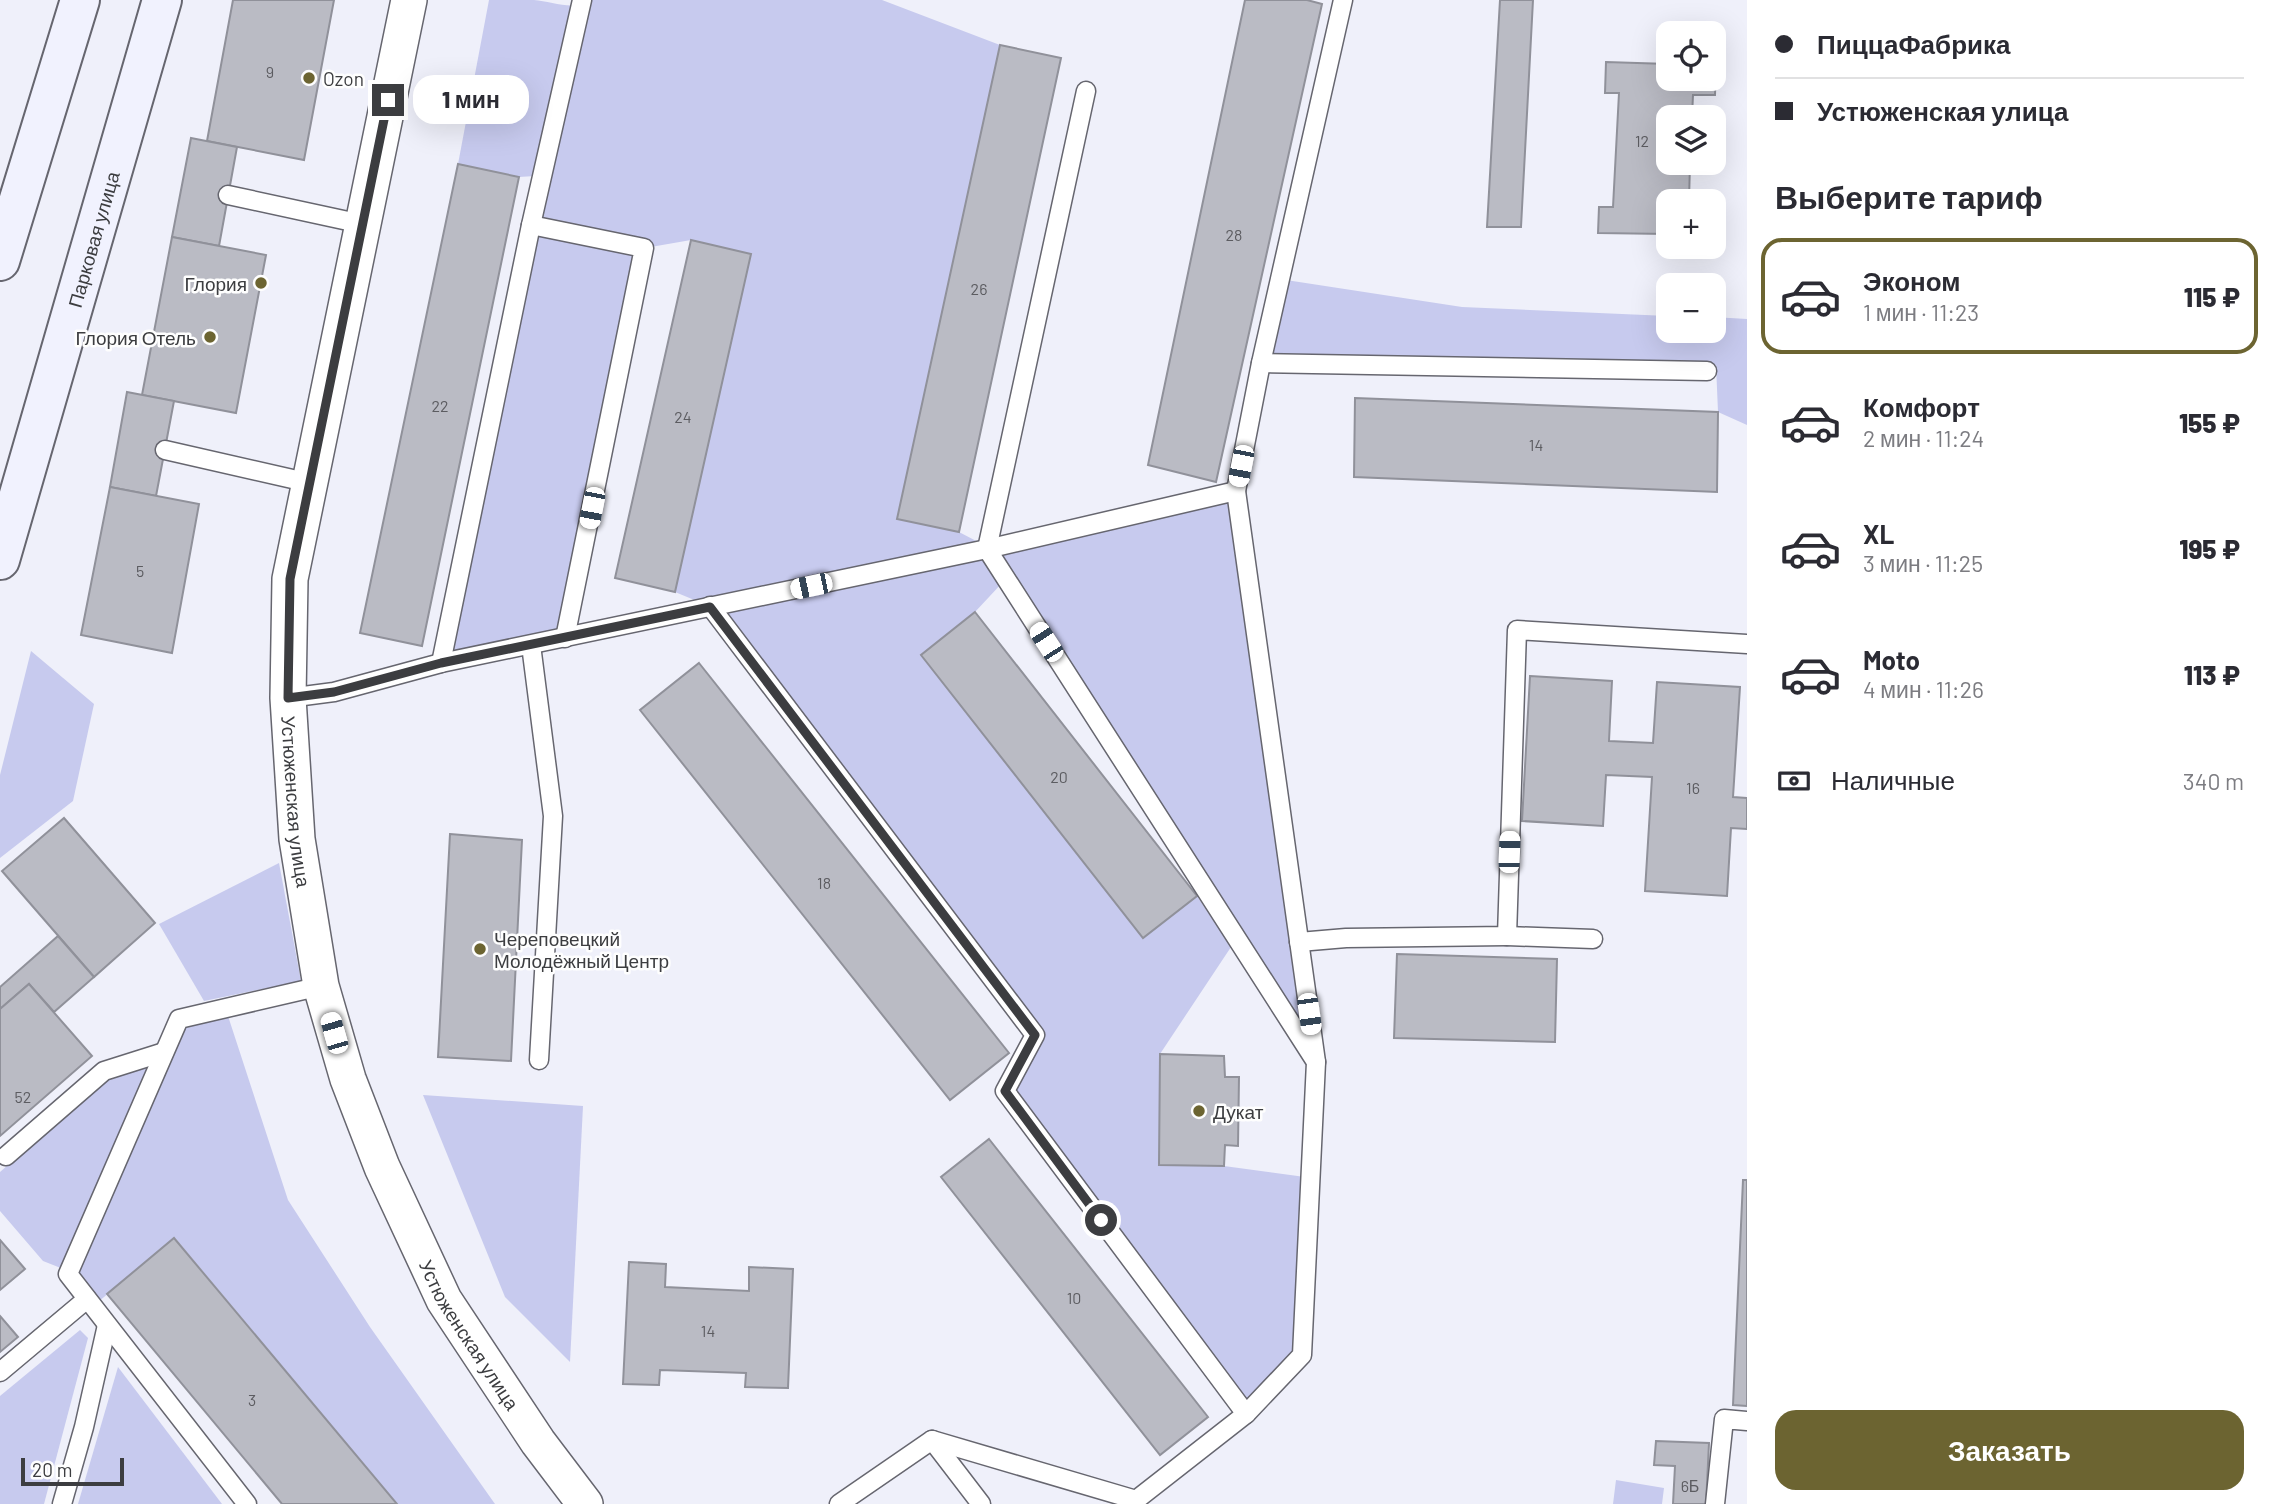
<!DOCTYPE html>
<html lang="ru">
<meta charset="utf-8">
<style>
body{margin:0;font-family:Barlow,sans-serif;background:#f7f7f7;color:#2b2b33;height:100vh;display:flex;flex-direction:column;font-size:26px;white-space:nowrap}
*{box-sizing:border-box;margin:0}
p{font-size:23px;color:#7c7c81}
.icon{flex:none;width:38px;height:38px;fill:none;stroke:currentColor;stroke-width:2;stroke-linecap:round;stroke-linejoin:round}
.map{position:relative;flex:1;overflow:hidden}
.sheet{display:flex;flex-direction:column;background:#fff;width:525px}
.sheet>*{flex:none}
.hud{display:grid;align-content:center;height:154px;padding:0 28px;background:#fff}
.controls{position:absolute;left:1656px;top:21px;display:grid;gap:14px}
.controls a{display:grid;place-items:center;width:70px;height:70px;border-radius:14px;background:#fff;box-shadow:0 7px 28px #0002;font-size:35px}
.scale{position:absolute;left:21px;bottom:18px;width:103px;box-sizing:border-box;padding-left:7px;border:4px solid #3c3d40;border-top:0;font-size:19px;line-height:24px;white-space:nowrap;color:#3c3d40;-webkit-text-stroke:5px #fefefe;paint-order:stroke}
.end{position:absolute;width:32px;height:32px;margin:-16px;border:9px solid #3c3d40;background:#fff;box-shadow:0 0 0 4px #fff}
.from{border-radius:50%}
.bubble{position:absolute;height:49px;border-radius:21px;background:#fff;box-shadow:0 7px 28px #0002;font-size:23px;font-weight:800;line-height:49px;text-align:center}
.car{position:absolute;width:21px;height:42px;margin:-21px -10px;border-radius:9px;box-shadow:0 0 5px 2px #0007;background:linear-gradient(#fff 24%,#345 0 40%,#fff 0 76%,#345 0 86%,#fff 0)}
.hud b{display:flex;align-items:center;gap:24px;height:66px;font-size:26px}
.hud b+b{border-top:2px solid #e1e1e2}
.hud i{width:18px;height:18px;background:#2b2b33}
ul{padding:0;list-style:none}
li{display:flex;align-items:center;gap:21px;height:116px;margin:0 14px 10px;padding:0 14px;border:4px solid transparent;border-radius:21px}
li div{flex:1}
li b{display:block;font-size:26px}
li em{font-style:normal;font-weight:800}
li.on{border-color:#6c6431}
li>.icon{width:63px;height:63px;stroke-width:1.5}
h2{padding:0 28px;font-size:32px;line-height:84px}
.pay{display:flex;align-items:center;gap:18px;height:77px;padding:0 28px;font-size:26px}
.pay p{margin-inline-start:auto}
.primary-button{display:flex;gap:14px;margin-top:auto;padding:14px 28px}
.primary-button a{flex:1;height:80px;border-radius:21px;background:#6c6431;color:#fff;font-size:28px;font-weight:800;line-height:80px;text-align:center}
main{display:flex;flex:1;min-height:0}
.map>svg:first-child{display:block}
.green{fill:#c7caee}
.building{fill:#babbc4;stroke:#90919a;stroke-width:2}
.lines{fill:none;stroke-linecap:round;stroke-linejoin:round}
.lane-casing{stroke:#66666f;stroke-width:21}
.street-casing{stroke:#66666f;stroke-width:38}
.secondary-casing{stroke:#66666f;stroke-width:42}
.lane{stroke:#fff;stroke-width:18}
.street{stroke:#fff;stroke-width:35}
.secondary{stroke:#f1f2fe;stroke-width:38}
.route{stroke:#3c3d40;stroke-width:9}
.poi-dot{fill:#6c6431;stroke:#fefefe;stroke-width:2.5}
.labels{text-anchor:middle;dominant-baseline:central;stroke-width:5;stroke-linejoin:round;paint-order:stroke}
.number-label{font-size:16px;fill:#5c5c61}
.poi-label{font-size:19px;fill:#3c3d40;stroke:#fefefe;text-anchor:start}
.street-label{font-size:19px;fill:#3c3d40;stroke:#fefefe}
</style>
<main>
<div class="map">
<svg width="1747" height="1504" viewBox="0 0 1747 1504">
<rect width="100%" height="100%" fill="#eff0fa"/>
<g class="green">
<path d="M489,0c15,0 30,0 45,0 17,1 41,12 56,0h292l118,45 -103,473 62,14 23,12 21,38 -28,30 -54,43 222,283 54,-42 34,51 -71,107 -1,110 65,2 81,11 -8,175 -51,52 -234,-313 29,-57 -320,-423 -46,-19 76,-338 -60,-14 -46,8 -80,390 -124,25 94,-487 -16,1 -61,-13z"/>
<path d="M1286,280l176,27 206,9v15h45v-14l34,2v106l-29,-13 -2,-47 -448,-9z"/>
<path d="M1229,499l76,532 -309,-478z"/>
<path d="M31,651l63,53 -21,97 -73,57v-83z"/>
<path d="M279,863l22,118 -97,20 -45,-77z"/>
<path d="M228,1016l60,184 82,127 125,177h-98l-222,-266 -77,64 -22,-28 -33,-13 -43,-50v-39l106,-93 66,-21 13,-32z"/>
<path d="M423,1095l160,11 -13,256 -65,-65z"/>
<path d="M80,1330l8,8 -44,166h-44v-108z"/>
<path d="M118,1367l104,137h-144z"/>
<path d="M1616,1480l48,8 -2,16h-49z"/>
</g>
<g class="building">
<path d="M233,0h101l-30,160 -97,-19z"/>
<path d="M1245,0h62l15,4 -106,478 -68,-17z"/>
<path d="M1500,0h33l-12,227h-34z"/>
<path d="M1000,45l61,13 -102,474 -62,-13z"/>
<path d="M1606,62l62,2v15h45v-13h3l-1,29h-22l-1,22h-24v46h22l-1,38h-21v33l-70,-1 1,-26h14l6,-114h-14z"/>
<path d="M191,138l46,9 -18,99 -47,-9z"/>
<path d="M458,164l61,13 -97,469 -62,-13z"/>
<path d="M172,237l94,18 -30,158 -94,-18z"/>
<path d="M691,240l60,14 -76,338 -60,-14z"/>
<path d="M127,392l47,9 -18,95 -46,-9z"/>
<path d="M1355,398l363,14 -1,80 -363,-15z"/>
<path d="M110,487l89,17 -27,149 -91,-18z"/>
<path d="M975,612l222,284 -54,42 -222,-283z"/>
<path d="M699,663l310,390 -59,47 -310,-390z"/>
<path d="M1530,676l82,5 -3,60 44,2 4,-61 83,5 -7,110 14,1v31l-16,-1 -4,68 -82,-5 7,-114 -46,-2 -3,51 -81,-5z"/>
<path d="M64,818l91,105 -61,54 -92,-106z"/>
<path d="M450,834l72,6 -11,221 -73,-4z"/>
<path d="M58,936l36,41 -40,35 -25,-28 -29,25v-22z"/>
<path d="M1397,954l160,5 -2,83 -161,-4z"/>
<path d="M29,984l63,72 -92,80v-127z"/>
<path d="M1160,1054l64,2 1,21h14l-1,69 -13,-1 -1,21 -65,-1z"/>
<path d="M989,1139l219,278 -48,38 -219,-278z"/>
<path d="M1743,1180h4v226l-14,-1z"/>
<path d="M174,1238l223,266h-115l-175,-210z"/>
<path d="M0,1240l25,29 -25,21z"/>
<path d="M629,1262l37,2 -1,23 84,4v-24l44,2 -5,119 -43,-1 1,-14 -86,-3 -1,15 -36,-1z"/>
<path d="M0,1316l18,21 -18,15z"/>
<path d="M1656,1441l53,2 -3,61h-33l2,-38 -21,-1z"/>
</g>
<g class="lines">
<g class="lane-casing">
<g id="lane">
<path d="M1086,91l-99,458 329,513 -14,293 -56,59"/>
<path d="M228,195l134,29"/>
<path d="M531,225l113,23 -79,390"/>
<path d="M1261,363l446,8"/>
<path d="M165,450l145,33"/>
<path d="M1236,491l25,-128 82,-363"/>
<path d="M710,606l325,429 -30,56 241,323 -110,86 -204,-60 -93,64"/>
<path d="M531,645l22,171 -14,244"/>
<path d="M441,663l90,-438 51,-225"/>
<path d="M288,698l46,-6 107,-29 546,-114 249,-58 80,571"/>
<path d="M1507,936l86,3"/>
<path d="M1299,942l47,-4 161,-2 10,-306 230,14"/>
<path d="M6,1156l98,-85 60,-19"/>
<path d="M0,1372l87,-73"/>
<path d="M932,1440l49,64"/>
<path d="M62,1504l22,-77 23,-102"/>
<path d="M247,1504l-179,-230 111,-255 142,-33"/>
<path d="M1715,1504l9,-85 23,2"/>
</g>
</g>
<g class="street-casing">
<g id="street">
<path id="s1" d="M409,0l-119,579 -2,119 9,141 24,147 27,93 34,88 62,133 94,142 47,62"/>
</g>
</g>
<g class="secondary-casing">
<g id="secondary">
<path d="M0,261l80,-261"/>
<path id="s2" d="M0,560l162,-560"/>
</g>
</g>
<use href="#lane" class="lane"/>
<use href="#street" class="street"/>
<use href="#secondary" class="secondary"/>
</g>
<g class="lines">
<path class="route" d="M388,100l-98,479 -2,119 46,-6 107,-29 269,-56 325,428 -30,56 96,129"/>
</g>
<g class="poi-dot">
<circle cx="309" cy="78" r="7"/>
<circle cx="261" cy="283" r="7"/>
<circle cx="210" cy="337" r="7"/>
<circle cx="480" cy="949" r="7"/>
<circle cx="1199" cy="1111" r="7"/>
</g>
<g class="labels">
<g class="number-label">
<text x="270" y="71">9</text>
<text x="1642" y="140">12</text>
<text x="1234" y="234">28</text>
<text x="979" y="288">26</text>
<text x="440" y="405">22</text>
<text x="683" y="416">24</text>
<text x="1536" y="444">14</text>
<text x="140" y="570">5</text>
<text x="1059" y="776">20</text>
<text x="1693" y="787">16</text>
<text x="824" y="882">18</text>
<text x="23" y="1096">52</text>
<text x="1074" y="1297">10</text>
<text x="708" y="1330">14</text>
<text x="252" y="1399">3</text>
<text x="1690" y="1485">6Б</text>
</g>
<g class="poi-label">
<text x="323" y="78">Ozon</text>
<text x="247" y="283" text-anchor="end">Глория</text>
<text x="196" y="337" text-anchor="end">Глория Отель</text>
<text x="494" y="938">Череповецкий<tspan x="494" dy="22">Молодёжный Центр</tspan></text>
<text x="1213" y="1111">Дукат</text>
</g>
<g class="street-label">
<text stroke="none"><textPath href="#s2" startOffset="334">Парковая улица</textPath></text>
<text stroke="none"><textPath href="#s1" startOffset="814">Устюженская улица</textPath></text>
<text stroke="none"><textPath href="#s1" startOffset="1381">Устюженская улица</textPath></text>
</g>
</g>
</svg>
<div class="controls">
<a><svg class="icon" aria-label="locate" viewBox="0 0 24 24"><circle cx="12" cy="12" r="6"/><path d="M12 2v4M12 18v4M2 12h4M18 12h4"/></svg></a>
<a><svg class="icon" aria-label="layers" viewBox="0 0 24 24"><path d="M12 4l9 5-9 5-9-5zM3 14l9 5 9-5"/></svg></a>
<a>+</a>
<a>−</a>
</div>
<div class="scale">20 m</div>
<i class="end from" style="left:1101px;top:1220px"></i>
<i class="end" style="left:388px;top:100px"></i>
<div class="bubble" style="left:413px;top:75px;width:116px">1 мин</div>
<i class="car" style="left:1241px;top:466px;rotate:191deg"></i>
<i class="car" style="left:592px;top:508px;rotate:191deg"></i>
<i class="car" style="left:811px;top:586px;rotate:258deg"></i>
<i class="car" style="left:1046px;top:642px;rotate:327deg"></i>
<i class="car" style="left:1509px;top:852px;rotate:2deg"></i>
<i class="car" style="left:1309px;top:1014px;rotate:172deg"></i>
<i class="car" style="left:334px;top:1033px;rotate:344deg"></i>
</div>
<section class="sheet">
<div class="hud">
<b><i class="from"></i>ПиццаФабрика</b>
<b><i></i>Устюженская улица</b>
</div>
<h2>Выберите тариф</h2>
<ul>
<li class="on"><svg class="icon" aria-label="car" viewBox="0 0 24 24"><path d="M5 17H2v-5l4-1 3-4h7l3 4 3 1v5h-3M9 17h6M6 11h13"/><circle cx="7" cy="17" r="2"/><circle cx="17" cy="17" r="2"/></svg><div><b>Эконом</b><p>1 мин · 11:23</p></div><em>115 ₽</em></li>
<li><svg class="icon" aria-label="car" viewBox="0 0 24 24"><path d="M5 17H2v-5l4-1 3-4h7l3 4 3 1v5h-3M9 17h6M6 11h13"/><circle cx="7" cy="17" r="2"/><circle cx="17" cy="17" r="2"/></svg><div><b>Комфорт</b><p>2 мин · 11:24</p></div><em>155 ₽</em></li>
<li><svg class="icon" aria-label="car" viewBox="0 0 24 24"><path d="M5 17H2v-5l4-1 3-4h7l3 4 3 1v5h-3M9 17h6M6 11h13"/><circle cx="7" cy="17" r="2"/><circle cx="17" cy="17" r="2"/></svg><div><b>XL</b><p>3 мин · 11:25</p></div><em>195 ₽</em></li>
<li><svg class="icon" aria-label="car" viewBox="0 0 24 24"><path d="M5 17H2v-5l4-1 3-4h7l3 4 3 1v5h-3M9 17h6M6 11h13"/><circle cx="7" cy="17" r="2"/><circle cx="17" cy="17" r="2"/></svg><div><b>Moto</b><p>4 мин · 11:26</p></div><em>113 ₽</em></li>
</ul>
<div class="pay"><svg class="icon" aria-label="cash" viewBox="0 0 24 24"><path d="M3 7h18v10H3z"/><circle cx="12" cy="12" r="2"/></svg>Наличные<p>340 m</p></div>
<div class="primary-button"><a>Заказать</a></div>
</section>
</main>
